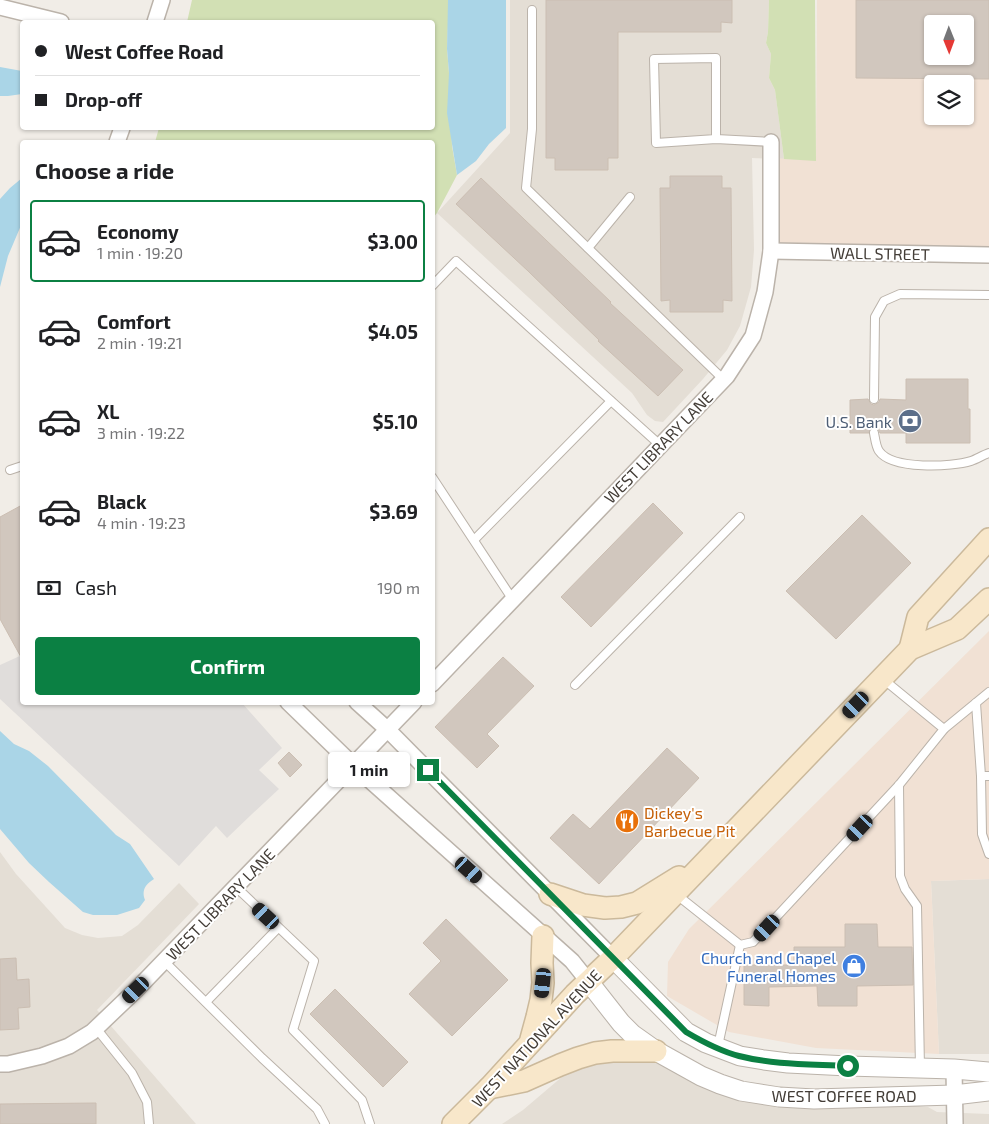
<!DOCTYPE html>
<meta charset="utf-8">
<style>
body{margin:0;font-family:"Exo 2",sans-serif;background:#f2f2f2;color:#202124;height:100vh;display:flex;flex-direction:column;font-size:19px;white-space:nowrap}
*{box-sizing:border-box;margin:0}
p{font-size:16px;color:#757577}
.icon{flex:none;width:28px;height:28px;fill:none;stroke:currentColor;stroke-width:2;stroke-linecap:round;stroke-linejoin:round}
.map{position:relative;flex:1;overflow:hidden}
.sheet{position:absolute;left:20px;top:140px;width:415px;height:565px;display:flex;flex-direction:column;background:#fff;border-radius:5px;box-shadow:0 1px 4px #0004}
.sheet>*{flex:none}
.guide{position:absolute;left:20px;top:20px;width:415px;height:110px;border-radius:5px;box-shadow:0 1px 4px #0004;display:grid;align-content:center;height:110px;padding:0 15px;background:#fff}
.needle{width:32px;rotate:179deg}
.controls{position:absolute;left:924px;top:15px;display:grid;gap:10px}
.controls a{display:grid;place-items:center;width:50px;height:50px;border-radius:5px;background:#fff;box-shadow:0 1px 4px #0004;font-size:25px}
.end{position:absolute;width:22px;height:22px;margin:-11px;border:6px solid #0b8043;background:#fff;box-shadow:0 0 0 2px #fff}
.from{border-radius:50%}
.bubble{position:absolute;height:35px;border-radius:5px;background:#fff;box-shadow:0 1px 4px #0004;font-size:16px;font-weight:700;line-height:35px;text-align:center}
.car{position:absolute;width:15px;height:30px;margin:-15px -8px;border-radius:6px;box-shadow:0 0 4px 1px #0007;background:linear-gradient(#222 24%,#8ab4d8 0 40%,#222 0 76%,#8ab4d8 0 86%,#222 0)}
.guide b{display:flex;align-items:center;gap:18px;height:48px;font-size:19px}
.guide b+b{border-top:1px solid #e0e0e0}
.guide i{width:12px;height:12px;background:#202124}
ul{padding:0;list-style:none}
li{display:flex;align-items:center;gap:15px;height:82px;margin:0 10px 8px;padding:0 5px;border:2px solid transparent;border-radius:5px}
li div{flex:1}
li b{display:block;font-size:19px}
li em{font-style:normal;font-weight:700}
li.selected{border-color:#0b8043}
li>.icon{width:45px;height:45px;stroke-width:1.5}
h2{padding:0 15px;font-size:22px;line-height:60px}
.pay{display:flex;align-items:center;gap:12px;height:55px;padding:0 15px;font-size:19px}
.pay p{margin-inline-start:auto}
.primary-button{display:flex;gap:10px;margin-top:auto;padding:10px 15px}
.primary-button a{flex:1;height:58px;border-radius:5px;background:#0b8043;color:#fff;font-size:20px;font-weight:700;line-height:58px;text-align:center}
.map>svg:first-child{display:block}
.residential{fill:#e4ded5}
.commercial{fill:#f1e1d4;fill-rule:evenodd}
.green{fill:#d2e0b4}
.parking{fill:#e0dddb}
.water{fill:#aad5e7}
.building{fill:#d1c7be;stroke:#cbbeb2;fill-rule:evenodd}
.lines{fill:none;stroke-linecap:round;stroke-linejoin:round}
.service-casing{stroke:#bbb3aa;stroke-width:10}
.minor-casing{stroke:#bbb3aa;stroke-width:18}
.tertiary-casing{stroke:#bbb3aa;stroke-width:21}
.secondary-casing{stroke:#cbb99b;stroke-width:24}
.service{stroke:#fff;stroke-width:8}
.minor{stroke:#fff;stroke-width:15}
.tertiary{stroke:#fff;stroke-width:19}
.secondary{stroke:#f8e7ca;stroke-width:21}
.route{stroke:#0b8043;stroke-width:6}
.labels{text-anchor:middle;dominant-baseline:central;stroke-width:4;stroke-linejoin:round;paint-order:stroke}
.street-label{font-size:16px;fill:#433d37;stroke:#fff}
.service-label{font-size:16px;fill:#4e5e75;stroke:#fff;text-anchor:end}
.food-label{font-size:16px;fill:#c56008;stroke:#fff;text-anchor:start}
.shop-label{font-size:16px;fill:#366cbe;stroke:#fff;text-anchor:end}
</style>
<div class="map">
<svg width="989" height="1124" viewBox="0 0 989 1124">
<rect width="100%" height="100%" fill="#f1ede7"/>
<g class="residential">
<path d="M510,0h259l-1,32 -2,11 5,11 -2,24 6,12 9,69 -32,-1 2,92 -3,37 -11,39 -13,24 -24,29 -40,43 -8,-1 -8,-6 -15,-22 -195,-180 73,-80z"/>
<path d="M0,852l16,22 49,54 17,7 16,3 24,-2 16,-11 41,-42 20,21 -102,106 99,114h-196z"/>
<path d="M989,879v175h-50l-8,-173z"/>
<path d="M603,1060l50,1 16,8 114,37h133l12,1 9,5 52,2v10h-487l21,-14 40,-34 22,-10z"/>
</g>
<g class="commercial">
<path d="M817,0h172v256l-218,-5v-93l45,2zM932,24h33v32h-33zM932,84h33v32h-33z"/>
<path d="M989,631v248l-58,2 8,173 -123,-6 -87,-16 -62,-36 1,-34 21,-33z"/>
</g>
<g class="green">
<path d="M192,0h257l-2,49 2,24 3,73 5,29 -20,38 -4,5 -1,-76h-277l4,-14h273v-106h-245z"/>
<path d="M769,0h46l1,161 -32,-2 -9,-69 -6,-12 2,-24 -5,-11 2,-11z"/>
</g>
<path class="parking" d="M22,655v47l220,1 40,45 -23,22 20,19 -28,26 -24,23 -11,-12 -37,40 -179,-167v-34z"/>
<g class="water">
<path d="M448,0h58v128l-17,16 -13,17 -19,14 -10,-62 2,-40 -2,-24z"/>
<path d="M0,67l22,4v23l-14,2h-8z"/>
<path d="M22,178v45l-14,33 -8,31v-88l10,-11z"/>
<path d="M0,731l14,13 15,7 19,15 68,69 14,9 24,35c-8,5 -13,11 -9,21l-6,8 -22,7h-24l-10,-3 -34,-30 -20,-19 -29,-34z"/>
</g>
<g class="building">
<path d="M546,0h186v23l-11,-1v10h-103v126h-10v12h-53v-12h-9z"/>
<path d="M856,0h133v79l-133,-1zM932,24h33v32h-33z"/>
<path d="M670,176h52v12h9l1,113 -9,-1v12h-53v-12l-9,1 -1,-113h10z"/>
<path d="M481,178l130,124 -1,1 73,67 -25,26 -60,-55 1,-1 -71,-69 -72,-67z"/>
<path d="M906,379h62v30h2v34h-64v-10h-26l-2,-4 -5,-2 -3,2 -1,4h-19v-33l18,-1 3,5 3,1 5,-3 1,-3 26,1z"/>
<path d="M653,503l30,30 -92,94 -30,-30z"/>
<path d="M22,505v154l-22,-40v-102z"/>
<path d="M862,515l49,48 -75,76 -50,-48z"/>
<path d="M503,657l31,29 -47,48 12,12 -22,22 -42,-41z"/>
<path d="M667,748l32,30 -100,106 -49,-46 23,-24 17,15z"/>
<path d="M289,752l13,13 -12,12 -12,-14z"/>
<path d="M446,919l62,61 -56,56 -43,-42 32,-33 -18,-18z"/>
<path d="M845,924h32l1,23h34l1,38 -56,1v20h-39l-1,-20 -48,1v19l-25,-1v-40h50v-18h51z"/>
<path d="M16,958l1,22 12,-1 1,28 -12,1 1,21 -19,1v-71z"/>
<path d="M335,989l73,73 -25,25 -73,-73z"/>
<path d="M96,1103v21h-96v-20z"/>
</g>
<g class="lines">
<g class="service-casing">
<g id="service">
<path d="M532,10v119l-6,59 197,191"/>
<path d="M716,139v-81l-62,1 2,84 60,-4 55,3"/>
<path d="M588,248l42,-51"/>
<path d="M432,286l24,-25 204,184"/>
<path d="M874,399l1,-82 9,-16 16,-7 89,1"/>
<path d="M874,433c1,5 2,14 5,18 13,19 73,16 92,10 6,-2 12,-6 18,-8"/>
<path d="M10,470l12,-4"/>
<path d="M432,477l81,123"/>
<path d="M474,540l137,-139"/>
<path d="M575,685l165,-168"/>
<path d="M976,703l5,73h8"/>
<path d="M944,729l45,-37"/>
<path d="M981,776l1,58 7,20"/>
<path d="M899,785l1,91 5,13 12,17 3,162"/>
<path d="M236,887l78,74 -21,69 69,70 8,24"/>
<path d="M677,895l63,50 13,-3 146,-157 45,-56 -61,-50"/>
<path d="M164,961l98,97 55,51 8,15"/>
<path d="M206,1002l72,-74"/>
<path d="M96,1028l36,45 15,29 2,22"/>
<path d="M718,1046l22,-101"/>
</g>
</g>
<g class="minor-casing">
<g id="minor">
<path d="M0,7l61,15"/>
<path d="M155,22l7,-22"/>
<path d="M117,142l5,-14"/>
<path d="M771,251l218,4"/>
<path d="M432,684l295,-308 26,-40 12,-44 6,-41v-109"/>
<path d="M288,702l66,64 218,195 16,20"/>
<path d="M357,702l31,28 225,228"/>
<path d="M0,1064h8l34,-8 27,-10 23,-14 44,-42 278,-288"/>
<path d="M954,1069l1,55"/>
</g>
</g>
<g class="tertiary-casing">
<g id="tertiary">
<path d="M613,958l73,74 20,11 34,13 24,4 24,3 60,3 106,3 35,3"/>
<path d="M588,981l33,42 11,11 24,17 45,25 19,8 21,7 38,6 35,2 140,-4 35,-4"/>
</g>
</g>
<g class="secondary-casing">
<g id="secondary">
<path d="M910,649l8,-32 71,-78"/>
<path d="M550,894l33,11 22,3 16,-1 16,-4 42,-26"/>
<path d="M531,1039l6,-22 4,-17 2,-17 -1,-20 1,-27"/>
<path d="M489,1088l35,-7 36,-16 18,-7 17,-5 17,-2h44"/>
<path d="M453,1124l36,-36 86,-94 38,-36 297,-309 47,-20 32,-30"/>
</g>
</g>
<use href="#service" class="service"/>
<use href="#minor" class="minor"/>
<use href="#tertiary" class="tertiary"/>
<use href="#secondary" class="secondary"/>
</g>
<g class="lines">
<path class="route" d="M428,770l258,262c17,10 34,19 53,24 35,9 73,8 109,10"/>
</g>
<defs>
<g id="bank-disc" transform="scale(1.25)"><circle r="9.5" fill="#5c6f8a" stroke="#fff"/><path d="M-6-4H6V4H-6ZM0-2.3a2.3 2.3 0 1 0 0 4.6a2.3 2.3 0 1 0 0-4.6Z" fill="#fff"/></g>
<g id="restaurant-disc" transform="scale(1.25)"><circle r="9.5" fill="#e8710a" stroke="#fff"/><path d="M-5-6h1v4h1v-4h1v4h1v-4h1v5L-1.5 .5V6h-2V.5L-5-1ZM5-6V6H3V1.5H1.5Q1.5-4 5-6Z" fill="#fff"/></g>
<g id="shop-disc" transform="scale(1.25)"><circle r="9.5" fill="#3f7fe0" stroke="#fff"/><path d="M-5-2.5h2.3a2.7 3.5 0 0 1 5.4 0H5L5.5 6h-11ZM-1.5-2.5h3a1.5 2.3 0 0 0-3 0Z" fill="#fff"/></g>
</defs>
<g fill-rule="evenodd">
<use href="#bank-disc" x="910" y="421"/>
<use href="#restaurant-disc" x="627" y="821"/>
<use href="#shop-disc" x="854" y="966"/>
</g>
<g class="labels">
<g class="street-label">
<text transform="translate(880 253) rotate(1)">WALL STREET</text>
<text transform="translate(658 447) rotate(-46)">WEST LIBRARY LANE</text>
<text transform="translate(220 904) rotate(-46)">WEST LIBRARY LANE</text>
<text transform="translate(536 1038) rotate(-47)">WEST NATIONAL AVENUE</text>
<text x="844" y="1095">WEST COFFEE ROAD</text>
</g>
<g class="service-label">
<text x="892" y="421">U.S. Bank</text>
</g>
<g class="food-label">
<text x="644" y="812">Dickey's<tspan x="644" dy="18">Barbecue Pit</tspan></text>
</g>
<g class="shop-label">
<text x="836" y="957">Church and Chapel<tspan x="836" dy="18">Funeral Homes</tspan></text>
</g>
</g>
</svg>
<div class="controls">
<a><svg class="needle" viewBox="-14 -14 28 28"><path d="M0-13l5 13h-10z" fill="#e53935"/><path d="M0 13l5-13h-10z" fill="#757577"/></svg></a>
<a><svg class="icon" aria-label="layers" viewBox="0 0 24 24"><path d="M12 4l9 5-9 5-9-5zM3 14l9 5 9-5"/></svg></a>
</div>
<i class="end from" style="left:848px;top:1066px"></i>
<i class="end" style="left:428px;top:770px"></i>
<div class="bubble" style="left:328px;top:752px;width:82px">1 min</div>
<i class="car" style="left:856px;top:705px;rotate:224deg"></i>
<i class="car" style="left:860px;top:828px;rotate:223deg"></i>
<i class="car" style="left:469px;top:870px;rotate:132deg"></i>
<i class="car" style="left:266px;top:916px;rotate:313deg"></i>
<i class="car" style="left:767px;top:928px;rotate:223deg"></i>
<i class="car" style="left:543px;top:983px;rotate:186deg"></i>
<i class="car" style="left:136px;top:990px;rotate:226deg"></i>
<div class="guide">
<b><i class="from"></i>West Coffee Road</b>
<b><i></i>Drop-off</b>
</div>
<section class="sheet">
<h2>Choose a ride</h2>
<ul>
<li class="selected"><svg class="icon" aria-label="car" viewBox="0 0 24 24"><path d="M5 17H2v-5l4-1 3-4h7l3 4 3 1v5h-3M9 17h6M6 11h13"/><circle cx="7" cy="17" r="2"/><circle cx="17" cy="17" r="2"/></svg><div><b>Economy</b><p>1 min · 19:20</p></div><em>$3.00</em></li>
<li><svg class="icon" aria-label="car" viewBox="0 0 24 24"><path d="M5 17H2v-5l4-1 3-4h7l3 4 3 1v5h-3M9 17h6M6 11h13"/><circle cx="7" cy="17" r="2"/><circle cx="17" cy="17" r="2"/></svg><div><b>Comfort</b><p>2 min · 19:21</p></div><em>$4.05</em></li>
<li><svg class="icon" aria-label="car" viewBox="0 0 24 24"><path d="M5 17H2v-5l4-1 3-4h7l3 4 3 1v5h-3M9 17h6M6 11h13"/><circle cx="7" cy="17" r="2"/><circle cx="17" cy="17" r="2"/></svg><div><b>XL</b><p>3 min · 19:22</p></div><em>$5.10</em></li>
<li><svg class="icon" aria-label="car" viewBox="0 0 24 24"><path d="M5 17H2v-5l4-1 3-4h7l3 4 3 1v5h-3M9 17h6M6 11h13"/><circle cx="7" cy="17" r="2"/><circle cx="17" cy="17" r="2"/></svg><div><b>Black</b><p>4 min · 19:23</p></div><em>$3.69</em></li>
</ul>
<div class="pay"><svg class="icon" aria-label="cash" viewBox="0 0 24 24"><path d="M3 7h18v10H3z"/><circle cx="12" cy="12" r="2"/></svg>Cash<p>190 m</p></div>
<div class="primary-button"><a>Confirm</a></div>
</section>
</div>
